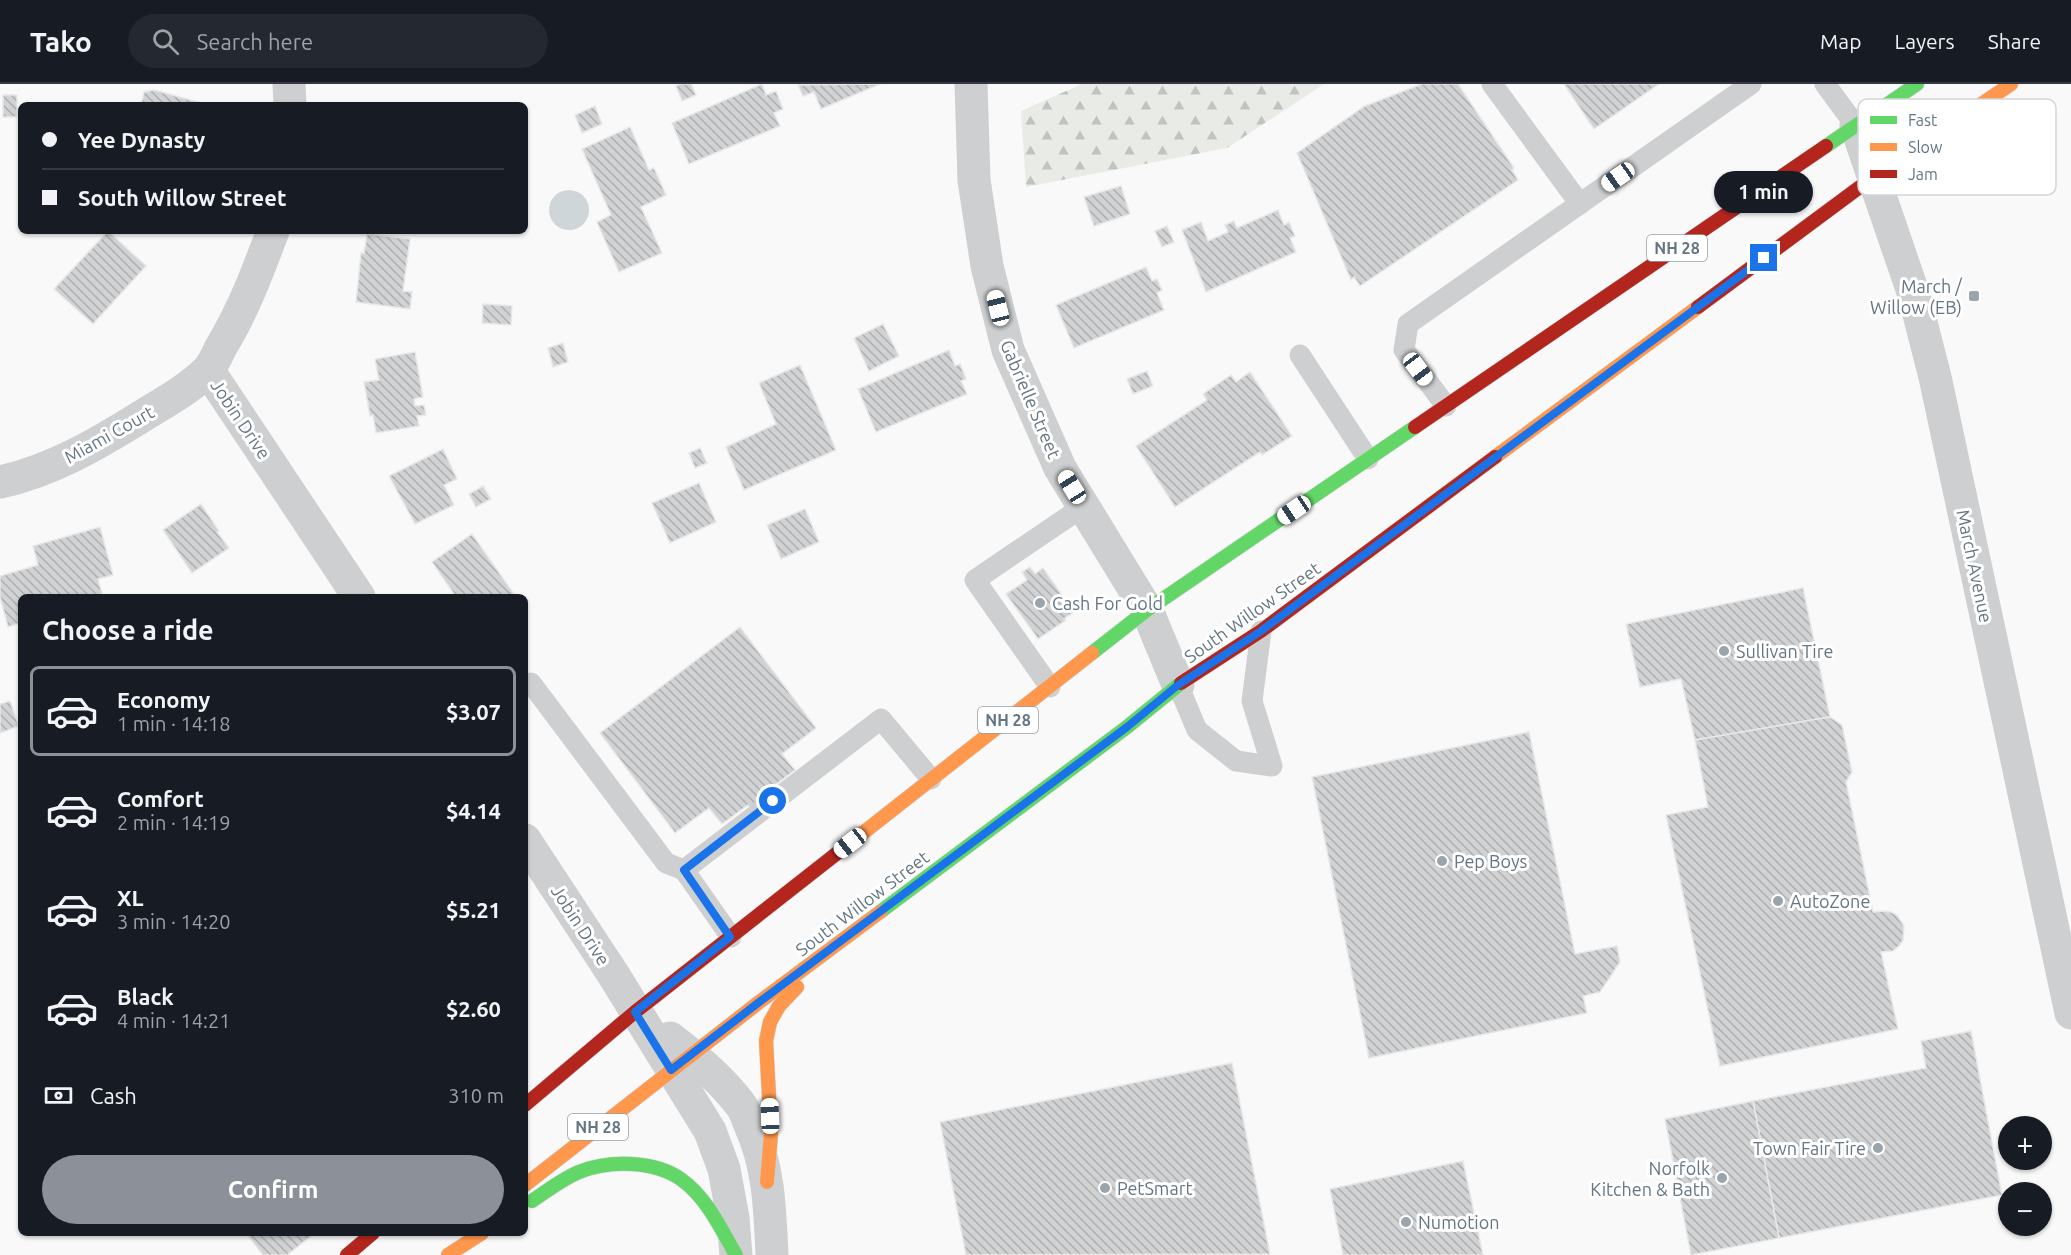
<!DOCTYPE html>
<meta charset="utf-8">
<style>
body{margin:0;font-family:Ubuntu,sans-serif;background:#242831;color:#f1f3f6;height:100vh;display:flex;flex-direction:column;font-size:22px;white-space:nowrap}
*{box-sizing:border-box;margin:0}
p{font-size:20px;color:#9ea1a6}
.icon{flex:none;width:33px;height:33px;fill:none;stroke:currentColor;stroke-width:2;stroke-linecap:round;stroke-linejoin:round}
.map{position:relative;flex:1;overflow:hidden}
.panel{position:absolute;left:18px;top:510px;width:510px;height:642px;display:flex;flex-direction:column;background:#171b24;border-radius:9px;box-shadow:0 2px 4px #0004}
.panel>*{flex:none}
.hud{position:absolute;left:18px;top:18px;width:510px;height:132px;border-radius:9px;box-shadow:0 2px 4px #0004;display:grid;align-content:center;height:132px;padding:0 24px;background:#171b24}
.buttons{position:absolute;left:1998px;top:1032px;display:grid;gap:12px}
.buttons a{display:grid;place-items:center;width:54px;height:54px;border-radius:50%;background:#171b24;box-shadow:0 2px 4px #0004;font-size:30px}
.end{position:absolute;width:27px;height:27px;margin:-14px;border:8px solid #1a73e8;background:#fff;box-shadow:0 0 0 3px #fff}
.from{border-radius:50%}
.bubble{position:absolute;height:42px;border-radius:21px;background:#171b24;box-shadow:0 2px 4px #0004;font-size:20px;font-weight:700;line-height:42px;text-align:center}
.car{position:absolute;width:18px;height:36px;margin:-18px -9px;border-radius:8px;box-shadow:0 0 4px 2px #0007;background:linear-gradient(#fff 24%,#345 0 40%,#fff 0 76%,#345 0 86%,#fff 0)}
.hud b{display:flex;align-items:center;gap:21px;height:57px;font-size:22px}
.hud b+b{border-top:2px solid #363941}
.hud i{width:15px;height:15px;background:#f1f3f6}
ul{padding:0;list-style:none}
li{display:flex;align-items:center;gap:18px;height:90px;margin:0 12px 9px;padding:0 12px;border:3px solid transparent;border-radius:9px}
li div{flex:1}
li b{display:block;font-size:22px}
li em{font-style:normal;font-weight:700}
li.selected{border-color:#8c9099}
li>.icon{width:54px;height:54px;stroke-width:1.5}
h2{padding:0 24px;font-size:27px;line-height:72px}
.pay{display:flex;align-items:center;gap:15px;height:66px;padding:0 24px;font-size:22px}
.pay p{margin-inline-start:auto}
.cta{display:flex;gap:12px;margin-top:auto;padding:12px 24px}
.cta a{flex:1;height:69px;border-radius:36px;background:#8c9099;color:#fff;font-size:24px;font-weight:700;line-height:69px;text-align:center}
header{display:flex;align-items:center;gap:36px;box-sizing:border-box;height:84px;padding:0 30px;background:#171b24;border-bottom:2px solid #363941}
header strong{font-size:28px}
nav{display:flex;gap:33px;margin-inline-start:auto;font-size:21px}
.search{width:420px;height:54px;background:#242831;display:flex;align-items:center;gap:15px;box-sizing:border-box;padding:0 21px;border-radius:33px;color:#9ea1a6;font-size:22px}
.map>svg:first-child{display:block}
.forest{fill:url(#forest-firs)}
.water{fill:#ced6d9}
.building{fill:url(#building-back-hatch);stroke:#e8e8e8;stroke-width:1.5}
.lines{fill:none;stroke-linecap:round;stroke-linejoin:round}
.fast-casing{stroke:#d5d6d7;stroke-width:15}
.slow-casing{stroke:#d5d6d7;stroke-width:15}
.jam-casing{stroke:#d5d6d7;stroke-width:15}
.lane{stroke:#cecfd0;stroke-width:21}
.street{stroke:#cecfd0;stroke-width:33}
.fast{stroke:#63d668;stroke-width:14}
.slow{stroke:#ff974d;stroke-width:14}
.jam{stroke:#b3261e;stroke-width:14}
.route{stroke:#1a73e8;stroke-width:8}
.poi-dot{fill:#99a4ac;stroke:#fff;stroke-width:2}
.labels{text-anchor:middle;dominant-baseline:central;stroke-width:6;stroke-linejoin:round;paint-order:stroke}
.shield{fill:#fff;stroke:#939fa8;stroke-width:1.5}
.shield-label{font-size:16px;font-weight:bold;fill:#657683}
.poi-label{font-size:18px;fill:#657683;stroke:#fff;text-anchor:start}
.street-label{font-size:18px;fill:#657683;stroke:#fff}
.key{fill:#fff;stroke:#d1d6da;stroke-width:1.5}
.key-label{font-size:16px;fill:#657683}
</style>
<header>
<strong>Tako</strong>
<div class="search"><svg class="icon" aria-label="search" viewBox="0 0 24 24"><circle cx="10" cy="10" r="6"/><path d="M15 15l6 6"/></svg>Search here</div>
<nav><a>Map</a><a>Layers</a><a>Share</a></nav>
</header>
<div class="map">
<svg width="2071" height="1171" viewBox="0 0 2071 1171">
<defs>
<pattern id="forest-firs" width="22" height="20" patternUnits="userSpaceOnUse" patternTransform="scale(1.5)"><rect width="22" height="20" fill="#e8ebe6"/><path d="M5 1l3.5 6h-7zM16 11l3.5 6h-7z" fill="#c0c3c0"/></pattern>
<pattern id="building-back-hatch" width="6" height="6" patternUnits="userSpaceOnUse" patternTransform="scale(1.5)"><rect width="6" height="6" fill="#d0d2d3"/><path d="M-1 5l2 2M0 0l6 6M5-1l2 2" fill="none" stroke="#acafb1"/></pattern>
</defs>
<rect width="100%" height="100%" fill="#f9f9f9"/>
<path class="forest" d="M1082,0h242l-97,64 -201,39 -5,-76z"/>
<circle class="water" cx="569" cy="126" r="20"/>
<g class="building">
<path d="M680,0h11l5,11 -14,6 -6,-15z"/>
<path d="M762,0l4,11 10,-4 7,18 -9,4 6,13 -91,38 -17,-41z"/>
<path d="M880,0l-59,25 -7,-17 -11,4 -5,-11z"/>
<path d="M1422,0h36l56,84 -2,2 6,10 -158,106 -6,-9 -3,3 -54,-127 68,-47z"/>
<path d="M1564,0h95l-65,45z"/>
<path d="M154,6l55,15h-68l3,-13z"/>
<rect x="3" y="11" width="14" height="22"/>
<path d="M595,22l7,18 -20,9 -7,-18z"/>
<path d="M630,43l19,43 5,-2 12,27 -25,12 21,46 -43,19 -22,-50 14,-7 -29,-66z"/>
<path d="M1121,102l9,28 -36,12 -10,-29z"/>
<path d="M1278,126l6,15 5,-3 6,14 -5,2 6,14 -90,40 -24,-62 19,-8 7,19 20,-9 -3,-7 9,-4 3,7z"/>
<path d="M1167,142l7,16 -12,5 -7,-16z"/>
<path d="M108,147l38,35 -53,58 -39,-35z"/>
<path d="M367,150l43,5 -7,52 9,1 -2,17 -54,-7 5,-49h3z"/>
<path d="M1146,183l6,14 5,-2 5,11 -5,3 7,17 -90,38 -18,-43z"/>
<path d="M483,220l29,2 -1,19 -29,-2z"/>
<path d="M883,240l16,32 -30,15 -15,-33z"/>
<path d="M563,259l5,19 -15,5 -5,-19z"/>
<path d="M949,266l6,16 5,-2 6,15 -5,2 6,13 -91,38 -18,-43z"/>
<path d="M415,268l8,45 -9,2 1,7 9,-1 2,10 -9,1 2,10 -43,7 -3,-18 -3,1 -6,-34 15,-2 -4,-21z"/>
<path d="M800,281l36,85 -92,40 -18,-43 50,-23 -17,-41z"/>
<path d="M1147,287l6,15 -20,8 -6,-15z"/>
<path d="M1250,288l42,64 -30,19 -2,-3 -85,55 -39,-61 71,-46 -4,-6 28,-19 5,7z"/>
<path d="M700,364l7,15 -12,5 -6,-15z"/>
<path d="M443,365l14,30 -13,6 10,20 -39,19 -26,-48z"/>
<path d="M699,399l17,39 -46,21 -18,-40z"/>
<path d="M483,402l8,13 -15,8 -7,-13z"/>
<path d="M201,420l18,27 -2,1 12,16 -37,25 -29,-43z"/>
<path d="M805,425l14,33 -38,17 -14,-34z"/>
<path d="M100,443l13,48 -15,4 5,18h-82v26l-13,4 -8,-30v-21l38,-11 -5,-19z"/>
<path d="M472,450l44,63h-60l-24,-35z"/>
<path d="M1030,483l5,7 8,-6 31,44 -10,7 2,1 -28,19 -32,-45 21,-14 -5,-8z"/>
<path d="M1803,504l27,129 -135,23 -14,-61 -41,8 -14,-63z"/>
<path d="M740,543l76,101 -34,26 13,16 -25,19 4,6 -21,16 -5,-6 -26,19 -13,-16 -34,25 -75,-100z"/>
<path d="M10,617l9,25 -19,7v-29z"/>
<path d="M1830,633l12,8 10,47 -6,10 27,130 10,-1 8,1 6,3 7,11 -1,14 -3,5 -7,6 -12,1 17,77 -178,37 -54,-251 42,-8 -13,-67z"/>
<path d="M1529,648l46,222 42,-8 3,16 -20,30 -17,4 4,17 -218,45 -57,-281z"/>
<path d="M1971,947l31,164 -223,43 -26,-137 173,-33 -5,-27z"/>
<path d="M1232,979l38,191 -304,1 -26,-133z"/>
<path d="M1753,1017l26,137 -88,17 -26,-136z"/>
<path d="M1463,1077l20,94h-140l-13,-66z"/>
<path d="M246,1149h69l-28,22h-24z"/>
</g>
<g class="lines">
<g class="fast-casing">
<g id="fast">
<path d="M1826,62l91,-62"/>
<path d="M1092,569l55,-43 268,-183"/>
<path d="M880,828l247,-185 54,-44"/>
<path d="M532,1117c15,-10 30,-22 47,-29 30,-12 76,-12 103,8 25,18 39,49 54,75"/>
</g>
</g>
<g class="slow-casing">
<g id="slow">
<path d="M1936,51l75,-51"/>
<path d="M1495,373l203,-150"/>
<path d="M845,763l247,-194"/>
<path d="M767,1098l4,-49 -5,-92 4,-19 9,-16 18,-19"/>
<path d="M525,1101l233,-182 122,-91"/>
<path d="M448,1171l34,-22"/>
</g>
</g>
<g class="jam-casing">
<g id="jam">
<path d="M1698,223l174,-129 64,-43"/>
<path d="M1415,343l411,-281"/>
<path d="M1181,599l80,-52 234,-174"/>
<path d="M525,1021l110,-93 210,-165"/>
<path d="M347,1171l26,-22"/>
</g>
</g>
<g class="lane">
<path d="M1492,0l88,120"/>
<path d="M1825,0l31,42"/>
<path d="M1300,271l68,104"/>
<path d="M1446,322l-42,-56 4,-26 343,-240"/>
<path d="M1178,601l19,45 39,31 36,5 -20,-65 9,-70"/>
<path d="M525,603l6,-4 135,180 18,7"/>
<path d="M1050,603l-75,-107 109,-74"/>
<path d="M731,853l-47,-67 197,-151 50,60"/>
</g>
<g class="street">
<path d="M289,0l1,21"/>
<path d="M971,0l3,96 13,86 21,84 52,118 87,142 31,75"/>
<path d="M1856,42l58,169 21,82 136,636"/>
<path d="M208,286l151,227"/>
<path d="M0,398c52,-11 99,-39 144,-67 21,-13 45,-26 63,-44 6,-6 10,-16 14,-24 22,-36 37,-76 52,-116"/>
<path d="M525,756l88,134 97,157 14,38 9,49 3,37"/>
<path d="M670,954c25,19 51,41 70,66 5,6 7,14 10,21 19,41 20,86 22,130"/>
</g>
<use href="#fast" class="fast"/>
<use href="#slow" class="slow"/>
<use href="#jam" class="jam"/>
</g>
<g class="lines">
<path class="route" d="M773,717l-89,69 46,67 -95,75 36,58 87,-67 369,-276 51,-42 83,-54 503,-373"/>
</g>
<g class="poi-dot">
<rect x="1968" y="206" width="12" height="12" rx="3"/>
<circle cx="1040" cy="519" r="6"/>
<circle cx="1724" cy="567" r="6"/>
<circle cx="1442" cy="777" r="6"/>
<circle cx="1778" cy="817" r="6"/>
<circle cx="1878" cy="1064" r="6"/>
<circle cx="1722" cy="1094" r="6"/>
<circle cx="1105" cy="1104" r="6"/>
<circle cx="1406" cy="1138" r="6"/>
</g>
<g class="labels">
<g class="shield">
<rect x="1647" y="151" width="60" height="26" rx="4.5"/>
<rect x="978" y="623" width="60" height="26" rx="4.5"/>
<rect x="568" y="1030" width="60" height="26" rx="4.5"/>
</g>
<g class="shield-label">
<text x="1677" y="164">NH 28</text>
<text x="1008" y="636">NH 28</text>
<text x="598" y="1043">NH 28</text>
</g>
<g class="poi-label">
<text x="1962" y="202" text-anchor="end">March /<tspan x="1962" dy="21">Willow (EB)</tspan></text>
<text x="1052" y="519">Cash For Gold</text>
<text x="1736" y="567">Sullivan Tire</text>
<text x="1454" y="777">Pep Boys</text>
<text x="1790" y="817">AutoZone</text>
<text x="1866" y="1064" text-anchor="end">Town Fair Tire</text>
<text x="1710" y="1084" text-anchor="end">Norfolk<tspan x="1710" dy="21">Kitchen &amp; Bath</tspan></text>
<text x="1117" y="1104">PetSmart</text>
<text x="1418" y="1138">Numotion</text>
</g>
<g class="street-label">
<text transform="translate(1031 315) rotate(67)">Gabrielle Street</text>
<text transform="translate(241 335) rotate(56)">Jobin Drive</text>
<text transform="translate(109 350) rotate(-29)">Miami Court</text>
<text transform="translate(1975 482) rotate(78)">March Avenue</text>
<text transform="translate(1252 528) rotate(-35)">South Willow Street</text>
<text transform="translate(862 819) rotate(-37)">South Willow Street</text>
<text transform="translate(581 841) rotate(57)">Jobin Drive</text>
</g>
</g>
<rect x="1858" y="15" width="198" height="96" rx="9" class="key"/>
<rect x="1870" y="32" width="27" height="8" fill="#63d668"/>
<rect x="1870" y="59" width="27" height="8" fill="#ff974d"/>
<rect x="1870" y="86" width="27" height="8" fill="#b3261e"/>
<g class="key-label">
<text x="1908" y="42">Fast</text>
<text x="1908" y="69">Slow</text>
<text x="1908" y="96">Jam</text>
</g>
</svg>
<div class="buttons">
<a>+</a>
<a>−</a>
</div>
<i class="end from" style="left:773px;top:717px"></i>
<i class="end" style="left:1764px;top:174px"></i>
<div class="bubble" style="left:1714px;top:87px;width:99px">1 min</div>
<i class="car" style="left:1618px;top:93px;rotate:235deg"></i>
<i class="car" style="left:998px;top:224px;rotate:346deg"></i>
<i class="car" style="left:1418px;top:285px;rotate:143deg"></i>
<i class="car" style="left:1072px;top:403px;rotate:328deg"></i>
<i class="car" style="left:1294px;top:426px;rotate:236deg"></i>
<i class="car" style="left:850px;top:759px;rotate:232deg"></i>
<i class="car" style="left:770px;top:1032px;rotate:358deg"></i>
<div class="hud">
<b><i class="from"></i>Yee Dynasty</b>
<b><i></i>South Willow Street</b>
</div>
<section class="panel">
<h2>Choose a ride</h2>
<ul>
<li class="selected"><svg class="icon" aria-label="car" viewBox="0 0 24 24"><path d="M5 17H2v-5l4-1 3-4h7l3 4 3 1v5h-3M9 17h6M6 11h13"/><circle cx="7" cy="17" r="2"/><circle cx="17" cy="17" r="2"/></svg><div><b>Economy</b><p>1 min · 14:18</p></div><em>$3.07</em></li>
<li><svg class="icon" aria-label="car" viewBox="0 0 24 24"><path d="M5 17H2v-5l4-1 3-4h7l3 4 3 1v5h-3M9 17h6M6 11h13"/><circle cx="7" cy="17" r="2"/><circle cx="17" cy="17" r="2"/></svg><div><b>Comfort</b><p>2 min · 14:19</p></div><em>$4.14</em></li>
<li><svg class="icon" aria-label="car" viewBox="0 0 24 24"><path d="M5 17H2v-5l4-1 3-4h7l3 4 3 1v5h-3M9 17h6M6 11h13"/><circle cx="7" cy="17" r="2"/><circle cx="17" cy="17" r="2"/></svg><div><b>XL</b><p>3 min · 14:20</p></div><em>$5.21</em></li>
<li><svg class="icon" aria-label="car" viewBox="0 0 24 24"><path d="M5 17H2v-5l4-1 3-4h7l3 4 3 1v5h-3M9 17h6M6 11h13"/><circle cx="7" cy="17" r="2"/><circle cx="17" cy="17" r="2"/></svg><div><b>Black</b><p>4 min · 14:21</p></div><em>$2.60</em></li>
</ul>
<div class="pay"><svg class="icon" aria-label="cash" viewBox="0 0 24 24"><path d="M3 7h18v10H3z"/><circle cx="12" cy="12" r="2"/></svg>Cash<p>310 m</p></div>
<div class="cta"><a>Confirm</a></div>
</section>
</div>
